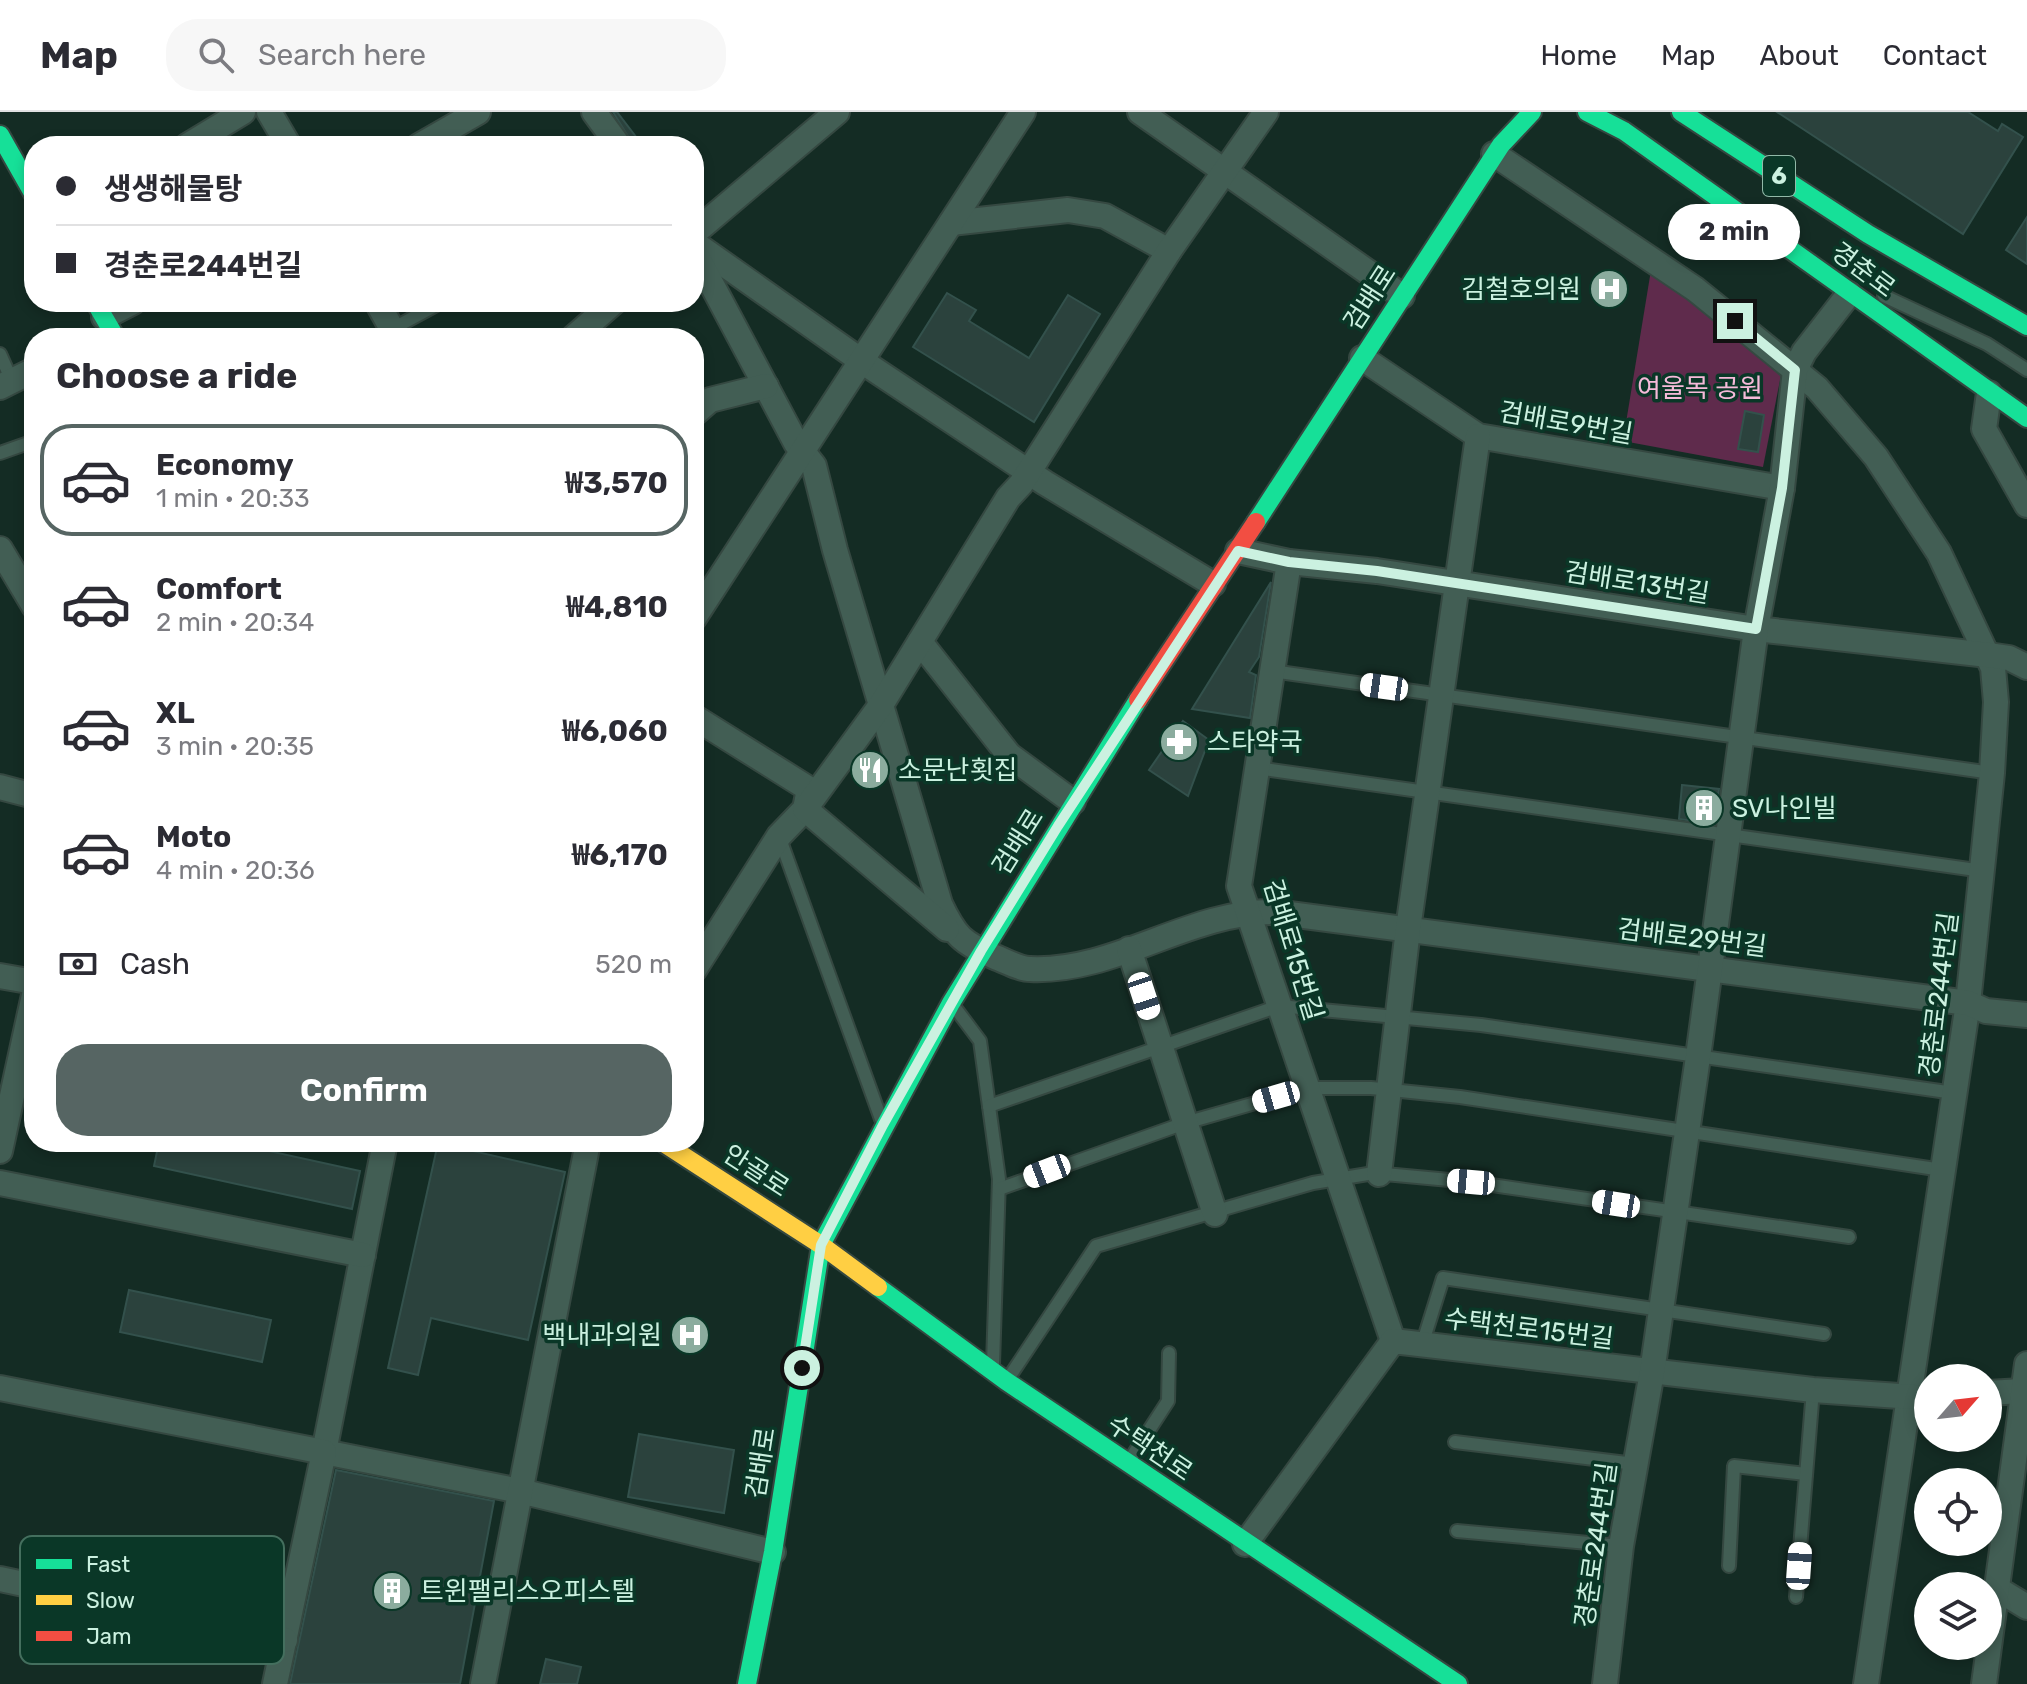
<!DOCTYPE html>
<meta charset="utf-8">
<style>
body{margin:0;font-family:Rubik,"Noto Sans KR",sans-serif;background:#f7f7f7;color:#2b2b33;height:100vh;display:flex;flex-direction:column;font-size:30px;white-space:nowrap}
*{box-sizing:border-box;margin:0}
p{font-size:26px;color:#7c7c81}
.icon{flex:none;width:44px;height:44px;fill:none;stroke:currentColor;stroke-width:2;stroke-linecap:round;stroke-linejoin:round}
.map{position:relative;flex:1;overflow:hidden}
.panel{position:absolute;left:24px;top:216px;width:680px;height:824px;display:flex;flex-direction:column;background:#fff;border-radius:32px;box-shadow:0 4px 12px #0003}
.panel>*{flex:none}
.hud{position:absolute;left:24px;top:24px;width:680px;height:176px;border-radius:32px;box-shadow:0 4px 12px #0003;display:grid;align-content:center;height:176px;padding:0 32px;background:#fff}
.needle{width:52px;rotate:62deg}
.tools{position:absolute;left:1914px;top:1252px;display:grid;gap:16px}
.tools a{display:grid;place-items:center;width:88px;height:88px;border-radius:50%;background:#fff;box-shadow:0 4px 12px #0003;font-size:40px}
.end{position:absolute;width:36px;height:36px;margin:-18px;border:10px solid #cbf1e0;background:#111;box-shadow:0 0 0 4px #111}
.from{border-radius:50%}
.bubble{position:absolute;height:56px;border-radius:28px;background:#fff;box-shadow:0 4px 12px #0003;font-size:26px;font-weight:700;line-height:56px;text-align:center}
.car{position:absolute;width:24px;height:48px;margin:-24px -12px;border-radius:10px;box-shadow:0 0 6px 2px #0007;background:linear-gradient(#fff 24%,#345 0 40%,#fff 0 76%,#345 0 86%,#fff 0)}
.hud b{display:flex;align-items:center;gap:28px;height:76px;font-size:30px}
.hud b+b{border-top:2px solid #e1e1e2}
.hud i{width:20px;height:20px;background:#2b2b33}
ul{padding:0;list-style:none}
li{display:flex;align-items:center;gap:24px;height:112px;margin:0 16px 12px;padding:0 16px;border:4px solid transparent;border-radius:32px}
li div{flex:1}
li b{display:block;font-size:30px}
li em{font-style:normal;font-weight:700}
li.selected{border-color:#566563}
li>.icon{width:72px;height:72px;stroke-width:1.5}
h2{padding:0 32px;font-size:36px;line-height:96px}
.pay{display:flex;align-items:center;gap:20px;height:88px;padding:0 32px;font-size:30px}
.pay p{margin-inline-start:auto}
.button{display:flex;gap:16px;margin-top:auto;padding:16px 32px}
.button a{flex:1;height:92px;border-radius:32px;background:#566563;color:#fff;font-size:32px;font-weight:700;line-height:92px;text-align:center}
header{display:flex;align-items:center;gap:48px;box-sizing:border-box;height:112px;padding:0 40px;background:#fff;border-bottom:2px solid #e1e1e2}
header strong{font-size:38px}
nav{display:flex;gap:44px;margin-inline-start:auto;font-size:28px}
.search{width:560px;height:72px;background:#f7f7f7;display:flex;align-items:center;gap:20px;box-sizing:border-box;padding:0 28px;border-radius:32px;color:#7c7c81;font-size:30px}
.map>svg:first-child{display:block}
.green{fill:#5f2b4c}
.building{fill:#2b423d;stroke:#33514c;stroke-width:2}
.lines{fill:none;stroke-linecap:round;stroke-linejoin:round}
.lane-casing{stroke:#354841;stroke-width:16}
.street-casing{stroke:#354841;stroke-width:28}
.fast-casing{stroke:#354841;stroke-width:22}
.slow-casing{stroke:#354841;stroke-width:22}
.jam-casing{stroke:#354841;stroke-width:22}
.lane{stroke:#425e54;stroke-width:12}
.street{stroke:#425e54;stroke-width:24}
.fast{stroke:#16e098;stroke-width:18}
.slow{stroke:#ffcf43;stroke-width:18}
.jam{stroke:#f24e42;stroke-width:18}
.route{stroke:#cbf1e0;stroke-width:10}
.labels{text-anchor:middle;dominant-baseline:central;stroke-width:7;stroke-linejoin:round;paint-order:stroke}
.shield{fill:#0a3727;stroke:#91b9a8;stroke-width:2}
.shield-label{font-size:24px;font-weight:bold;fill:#cbf1e0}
.street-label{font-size:26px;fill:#cbf1e0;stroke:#0a3727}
.poi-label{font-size:26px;fill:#cbf1e0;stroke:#0a3727;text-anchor:start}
.park-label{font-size:26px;fill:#f5bad9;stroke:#0a3727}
.key{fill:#0a3727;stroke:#446f5e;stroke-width:2}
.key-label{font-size:22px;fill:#cbf1e0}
</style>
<header>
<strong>Map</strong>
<div class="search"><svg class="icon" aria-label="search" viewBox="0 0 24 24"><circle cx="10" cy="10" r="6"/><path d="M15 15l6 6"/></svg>Search here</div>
<nav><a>Home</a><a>Map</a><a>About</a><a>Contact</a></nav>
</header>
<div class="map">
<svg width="2027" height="1572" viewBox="0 0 2027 1572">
<rect width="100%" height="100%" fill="#142c24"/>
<path class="green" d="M1651,158l131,100 -19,97 -140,-26z"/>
<g class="building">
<path d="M613,0h4l26,34h-9z"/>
<path d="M1777,0h191l30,19 4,-7 21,13 -60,97z"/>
<path d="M2027,105v47l-21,-14z"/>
<path d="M947,181l29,17 -7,11 60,37 39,-63 32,19 -66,108 -121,-75z"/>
<path d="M1745,299l19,4 -6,37 -20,-3z"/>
<path d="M1271,470l-12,75 -10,15 7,3 -6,43 -58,-9z"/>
<path d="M1183,609l26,19 -21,56 -39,-26z"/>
<path d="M1682,673l37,4 -5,35 -35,-5z"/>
<path d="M159,1030h69l132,29 -8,38 -198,-43z"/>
<path d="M438,1031l127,29 -37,168 -97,-22 -13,57 -30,-7z"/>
<path d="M129,1178l142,30 -9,42 -142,-30z"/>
<path d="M639,1322l95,16 -10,63 -96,-16z"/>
<path d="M336,1358l158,31 -34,183h-170z"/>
<path d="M546,1547l35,8 -4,17h-37z"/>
</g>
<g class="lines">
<g class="lane-casing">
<g id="lane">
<path d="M1884,184l103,48 40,26"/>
<path d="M392,217l50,-27"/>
<path d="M0,242l12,27"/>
<path d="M0,341l34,-12"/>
<path d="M1272,559l720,102"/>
<path d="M1257,656l726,103"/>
<path d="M779,724l102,283"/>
<path d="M953,893l27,36 19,138 -6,185"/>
<path d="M989,994l290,-100 202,19 473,68"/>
<path d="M999,1077l186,-66 123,-35h63l89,9 482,73"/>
<path d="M1422,1233l21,-67 381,56"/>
<path d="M1008,1267l88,-133 217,-63 61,-10 97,9 378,55"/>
<path d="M1455,1330l180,22"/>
<path d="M1129,1349l39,-60 1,-48"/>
<path d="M1457,1419l164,15"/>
<path d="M1729,1454l5,-100 72,8"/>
<path d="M1796,1485l17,-207"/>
</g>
</g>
<g class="street-casing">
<g id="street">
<path d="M269,0l20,34"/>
<path d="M594,0l25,34"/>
<path d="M1140,0l262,184"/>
<path d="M187,34l56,-34"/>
<path d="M419,34l59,-34"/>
<path d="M1494,42l201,135 122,99 59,69 63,96 54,115 3,34 -4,71 -24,230 -102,681"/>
<path d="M951,111l117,-13 37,6 64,35"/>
<path d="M694,121l143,-121"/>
<path d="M694,131l169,119 182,121 168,101"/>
<path d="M694,139l102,192 18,23 21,84 105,354c15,32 22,39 55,53 11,4 24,12 35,12 85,4 159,-58 244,-57l694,91 18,8 41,4"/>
<path d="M377,190l20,36"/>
<path d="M104,205l29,-15"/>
<path d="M573,226l41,-36"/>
<path d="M1362,246l116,78 304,52"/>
<path d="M0,275l34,-17"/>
<path d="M1989,281l-5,36 43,76"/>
<path d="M694,302l16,-14 56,-14"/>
<path d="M0,437l34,57"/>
<path d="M1238,439l51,11 88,9 379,58 232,26 21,3 18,9"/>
<path d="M1289,450l-50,324 154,455"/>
<path d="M694,506l329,-506"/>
<path d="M920,530l89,113 64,47"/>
<path d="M694,605l115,72 -4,20 -26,27 -85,134"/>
<path d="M0,675l34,9"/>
<path d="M947,817l-142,-120 76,-104 127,-207 13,-14 148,-233 97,-139"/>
<path d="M1129,837l86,265"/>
<path d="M0,864l34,6"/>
<path d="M385,1030l-61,310 196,39 253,61"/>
<path d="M0,1039l34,-156"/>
<path d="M1379,1062l29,-245 70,-493"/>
<path d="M0,1071l363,72"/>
<path d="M0,1276l324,64 -49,232"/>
<path d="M1988,1281l34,-2"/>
<path d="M1245,1432l148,-203 420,49 115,8"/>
<path d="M0,1467l285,61"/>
<path d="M1999,1478l28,17"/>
<path d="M483,1572l105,-542"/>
<path d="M1605,1572l16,-138 31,-174 46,-315 58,-428 26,-141 13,-118 9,-18 45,-58"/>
<path d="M1984,1572l43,-320"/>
</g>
</g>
<g class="fast-casing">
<g id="fast">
<path d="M1587,0l37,19 403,287"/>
<path d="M1681,0l187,122 159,92"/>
<path d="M0,23l34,60"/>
<path d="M95,190l21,36"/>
<path d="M1256,410l245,-377 31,-33"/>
<path d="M878,1175l128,94 452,303"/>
<path d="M747,1572l26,-132 48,-307 130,-242 187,-303"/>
</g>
</g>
<g class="slow-casing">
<path id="slow" d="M662,1030l159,103 57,42"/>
</g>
<g class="jam-casing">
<path id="jam" d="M1138,588l118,-178"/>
</g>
<use href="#lane" class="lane"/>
<use href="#street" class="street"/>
<use href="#fast" class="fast"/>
<use href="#slow" class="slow"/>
<use href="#jam" class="jam"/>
</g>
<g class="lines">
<path class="route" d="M802,1256l19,-123 62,-120 98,-174 77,-125 180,-275 51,11 88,9 379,58 26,-141 13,-118 -60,-49"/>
</g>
<defs>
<g id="hospital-disc" transform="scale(2)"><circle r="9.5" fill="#8bac9e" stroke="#0a3727"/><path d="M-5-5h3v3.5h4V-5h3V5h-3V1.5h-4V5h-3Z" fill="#fff"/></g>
<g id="pharmacy-disc" transform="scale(2)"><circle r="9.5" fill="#8bac9e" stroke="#0a3727"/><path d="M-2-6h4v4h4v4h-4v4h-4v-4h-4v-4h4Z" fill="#fff"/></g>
<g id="restaurant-disc" transform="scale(2)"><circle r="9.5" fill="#8bac9e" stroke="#0a3727"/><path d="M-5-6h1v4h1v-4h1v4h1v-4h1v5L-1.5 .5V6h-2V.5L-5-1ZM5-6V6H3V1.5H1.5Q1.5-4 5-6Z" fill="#fff"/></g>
<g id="building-disc" transform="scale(2)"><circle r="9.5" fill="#8bac9e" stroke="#0a3727"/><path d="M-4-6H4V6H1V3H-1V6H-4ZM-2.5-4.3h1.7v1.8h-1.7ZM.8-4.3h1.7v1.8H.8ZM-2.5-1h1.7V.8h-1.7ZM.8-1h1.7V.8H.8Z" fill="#fff"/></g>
</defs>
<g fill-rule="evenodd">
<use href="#hospital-disc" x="1609" y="177"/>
<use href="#pharmacy-disc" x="1179" y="630"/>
<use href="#restaurant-disc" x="870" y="658"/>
<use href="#building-disc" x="1704" y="696"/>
<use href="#hospital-disc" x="690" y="1223"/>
<use href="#building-disc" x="392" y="1479"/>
</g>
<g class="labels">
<rect class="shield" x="1763" y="44" width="32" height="40" rx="6"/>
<g class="shield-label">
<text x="1779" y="64">6</text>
</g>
<g class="street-label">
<text transform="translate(1863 158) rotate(37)">경춘로</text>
<text transform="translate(1370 186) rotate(-57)">검배로</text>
<text transform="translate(1566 311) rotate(10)">검배로9번길</text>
<text transform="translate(1637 471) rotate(9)">검배로13번길</text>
<text transform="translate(1018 730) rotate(-58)">검배로</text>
<text transform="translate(1692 826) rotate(7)">검배로29번길</text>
<text transform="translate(1293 838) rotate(73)">검배로15번길</text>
<text transform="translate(1939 883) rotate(-83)">경춘로244번길</text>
<text transform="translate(756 1059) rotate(33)">안골로</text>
<text transform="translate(1529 1217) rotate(7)">수택천로15번길</text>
<text transform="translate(1150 1336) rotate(34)">수택천로</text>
<text transform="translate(761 1351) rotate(-81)">검배로</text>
<text transform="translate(1596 1433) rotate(-82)">경춘로244번길</text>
</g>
<g class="poi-label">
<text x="1581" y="177" text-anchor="end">김철호의원</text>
<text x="1207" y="630">스타약국</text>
<text x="898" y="658">소문난횟집</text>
<text x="1732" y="696">SV나인빌</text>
<text x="662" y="1223" text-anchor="end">백내과의원</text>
<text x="420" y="1479">트윈팰리스오피스텔</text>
</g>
<g class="park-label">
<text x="1700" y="276">여울목 공원</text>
</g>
</g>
<rect x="20" y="1424" width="264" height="128" rx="12" class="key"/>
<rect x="36" y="1447" width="36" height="10" fill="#16e098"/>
<rect x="36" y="1483" width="36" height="10" fill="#ffcf43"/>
<rect x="36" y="1519" width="36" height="10" fill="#f24e42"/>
<g class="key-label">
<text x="86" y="1460">Fast</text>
<text x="86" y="1496">Slow</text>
<text x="86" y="1532">Jam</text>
</g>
</svg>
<div class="tools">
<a><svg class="needle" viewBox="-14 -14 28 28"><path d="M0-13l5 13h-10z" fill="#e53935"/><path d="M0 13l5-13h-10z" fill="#7c7c81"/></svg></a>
<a><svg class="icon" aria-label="locate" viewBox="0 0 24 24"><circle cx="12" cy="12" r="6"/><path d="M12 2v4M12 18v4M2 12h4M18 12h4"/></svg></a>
<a><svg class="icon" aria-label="layers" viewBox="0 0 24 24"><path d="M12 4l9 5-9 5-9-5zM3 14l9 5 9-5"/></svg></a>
</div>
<i class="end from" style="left:802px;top:1256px"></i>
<i class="end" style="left:1735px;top:209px"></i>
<div class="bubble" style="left:1668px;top:92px;width:132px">2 min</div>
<i class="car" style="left:1384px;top:575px;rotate:278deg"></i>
<i class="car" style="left:1144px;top:884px;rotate:162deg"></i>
<i class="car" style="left:1276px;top:985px;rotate:254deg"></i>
<i class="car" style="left:1047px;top:1059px;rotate:249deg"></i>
<i class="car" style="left:1471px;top:1070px;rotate:275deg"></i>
<i class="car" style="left:1616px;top:1092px;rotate:279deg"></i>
<i class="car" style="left:1799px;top:1454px;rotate:4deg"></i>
<div class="hud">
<b><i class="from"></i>생생해물탕</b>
<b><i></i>경춘로244번길</b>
</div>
<section class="panel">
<h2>Choose a ride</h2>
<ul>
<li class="selected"><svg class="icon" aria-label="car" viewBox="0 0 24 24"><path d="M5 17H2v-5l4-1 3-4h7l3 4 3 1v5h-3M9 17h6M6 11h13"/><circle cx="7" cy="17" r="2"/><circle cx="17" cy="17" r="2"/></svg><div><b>Economy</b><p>1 min · 20:33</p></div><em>₩3,570</em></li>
<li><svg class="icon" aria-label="car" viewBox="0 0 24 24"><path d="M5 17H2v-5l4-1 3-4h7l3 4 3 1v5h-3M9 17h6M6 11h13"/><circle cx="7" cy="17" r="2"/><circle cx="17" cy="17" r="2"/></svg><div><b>Comfort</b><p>2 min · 20:34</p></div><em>₩4,810</em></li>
<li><svg class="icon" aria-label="car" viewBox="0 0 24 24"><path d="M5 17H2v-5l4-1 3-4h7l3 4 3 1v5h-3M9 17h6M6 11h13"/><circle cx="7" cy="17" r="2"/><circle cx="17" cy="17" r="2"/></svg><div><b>XL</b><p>3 min · 20:35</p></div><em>₩6,060</em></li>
<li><svg class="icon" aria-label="car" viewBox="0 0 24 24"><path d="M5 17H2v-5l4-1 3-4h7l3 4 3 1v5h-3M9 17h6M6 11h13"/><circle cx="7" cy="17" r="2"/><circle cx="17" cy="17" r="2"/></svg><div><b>Moto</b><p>4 min · 20:36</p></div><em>₩6,170</em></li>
</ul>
<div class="pay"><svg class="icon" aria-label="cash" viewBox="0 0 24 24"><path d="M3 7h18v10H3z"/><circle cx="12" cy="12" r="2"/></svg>Cash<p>520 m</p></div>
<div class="button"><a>Confirm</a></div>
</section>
</div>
